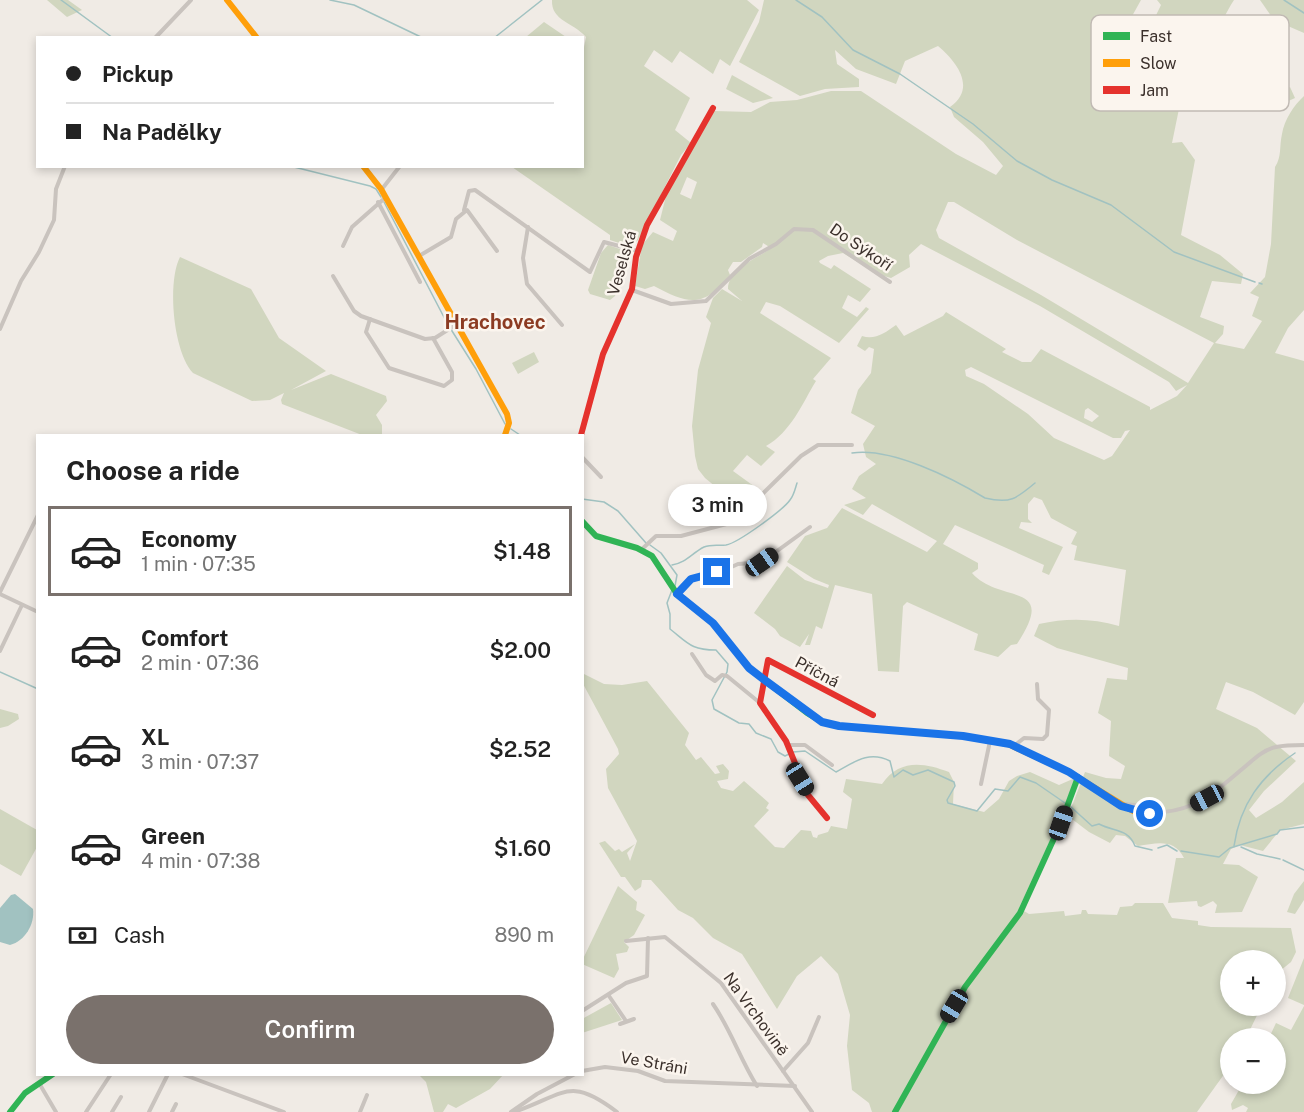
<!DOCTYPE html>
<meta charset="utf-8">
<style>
body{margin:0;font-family:"Public Sans",sans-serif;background:#f6f6f6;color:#222;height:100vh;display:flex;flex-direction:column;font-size:22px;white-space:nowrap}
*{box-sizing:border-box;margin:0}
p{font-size:20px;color:#767676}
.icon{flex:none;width:33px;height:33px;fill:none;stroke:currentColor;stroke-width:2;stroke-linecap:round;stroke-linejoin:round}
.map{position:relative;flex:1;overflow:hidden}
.sheet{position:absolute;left:36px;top:434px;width:548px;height:642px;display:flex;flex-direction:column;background:#fff;border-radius:0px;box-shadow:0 3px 9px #0003}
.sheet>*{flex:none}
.banner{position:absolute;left:36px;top:36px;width:548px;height:132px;border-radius:0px;box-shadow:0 3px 9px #0003;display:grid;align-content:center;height:132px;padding:0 30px;background:#fff}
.fabs{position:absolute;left:1220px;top:950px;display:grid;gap:12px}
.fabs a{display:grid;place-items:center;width:66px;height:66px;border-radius:50%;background:#fff;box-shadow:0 3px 9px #0003;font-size:30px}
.end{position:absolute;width:27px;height:27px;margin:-14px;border:8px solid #1a73e8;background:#fff;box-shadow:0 0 0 3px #fff}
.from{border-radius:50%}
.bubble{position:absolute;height:42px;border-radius:21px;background:#fff;box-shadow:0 3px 9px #0003;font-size:20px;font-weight:600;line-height:42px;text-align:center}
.car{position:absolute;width:18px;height:36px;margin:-18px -9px;border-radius:8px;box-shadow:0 0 4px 2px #0007;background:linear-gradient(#222 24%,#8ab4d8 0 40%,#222 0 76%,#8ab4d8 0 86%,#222 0)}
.banner b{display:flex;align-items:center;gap:21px;height:57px;font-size:22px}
.banner b+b{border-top:2px solid #e0e0e0}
.banner i{width:15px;height:15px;background:#222}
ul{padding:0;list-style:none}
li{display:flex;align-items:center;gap:18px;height:90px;margin:0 12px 9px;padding:0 18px;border:3px solid transparent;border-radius:0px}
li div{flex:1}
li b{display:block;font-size:22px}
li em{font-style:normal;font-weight:600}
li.selected{border-color:#7a716c}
li>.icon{width:54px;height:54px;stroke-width:1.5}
h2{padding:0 30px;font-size:27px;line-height:72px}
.pay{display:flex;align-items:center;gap:15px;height:66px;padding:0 30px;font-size:22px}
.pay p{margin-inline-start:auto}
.cta{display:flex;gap:12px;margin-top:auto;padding:12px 30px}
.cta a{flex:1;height:69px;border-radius:36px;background:#7a716c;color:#fff;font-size:24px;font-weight:600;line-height:69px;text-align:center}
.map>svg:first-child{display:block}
.green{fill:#d1d6bf;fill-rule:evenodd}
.water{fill:#a1c2c1}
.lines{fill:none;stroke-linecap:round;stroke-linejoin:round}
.stream{stroke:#a1c2c1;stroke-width:1.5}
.street{stroke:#c9c3be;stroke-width:4}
.fast{stroke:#30b455;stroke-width:6}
.slow{stroke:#ff9f0a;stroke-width:6}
.jam{stroke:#e5322d;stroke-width:6}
.route{stroke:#1a73e8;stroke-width:8}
.labels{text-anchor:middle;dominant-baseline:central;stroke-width:5;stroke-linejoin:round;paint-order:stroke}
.street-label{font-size:16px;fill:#3b302b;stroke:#fbf5ee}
.quarter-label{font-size:20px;font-weight:bold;fill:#8c3b22;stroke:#fbf5ee}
.key{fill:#fbf5ee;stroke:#c1bab4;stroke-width:1.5}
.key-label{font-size:16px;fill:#3b302b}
</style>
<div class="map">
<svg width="1304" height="1112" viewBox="0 0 1304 1112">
<rect width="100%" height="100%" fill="#f0ebe5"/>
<g class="green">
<path d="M47,0h21l14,10 -15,7z"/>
<path d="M552,0h195l12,10 -29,56 -10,-7 -7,15 -33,-23 -8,12 -18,-13 -10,16 46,32 -15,32 16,13 -10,12 -43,85 -7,7 -21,-7v-5l-98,-68 70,-1v-115l1,1 3,-15c-13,-15 -35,-16 -34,-37z"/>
<path d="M764,0h377l-15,27 -22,-10 -5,6 -9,-2 8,4 -3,6 24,13 21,4 21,-43 -4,-5h77c-15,23 -21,51 -50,58l-17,40 1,2 13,-1 -9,44 10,-1 13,18 -14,75 39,20 23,19 -2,10 -29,-3 -12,36 24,9 -1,8 -8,9 29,6 18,-28 -10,-5 7,-19 -9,-4 15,-16 6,-33 4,-77c7,-11 4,-20 7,-33 2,-14 12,-29 22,-38v214l-16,18 -13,25 29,8v341l-9,13 -42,-23 -27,-10 -10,27 41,19 39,33 -32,30 -15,19 7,8 26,-16 22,-20v42l-24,6 -17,21 -23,-6 -9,4 -8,15 16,1 19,12 -16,35 -27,1 2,-8 -4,-4 -12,6 -3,-1 -1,-5 -29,2 8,-45h8c-10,-20 -27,-15 -46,-12l-13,-10 -9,-1 -6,8 -21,-11 -21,-16 17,-44 21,6 15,1 4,-13 -16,-10 2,-35 -13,-8 9,-35 20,2 1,-12 -71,-20 -23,-12 5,-12c27,-6 53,-6 80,2l7,-56 -52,-10 3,-14 -6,-2 6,-12 -26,-14 -9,-18 -8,-3 -6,7v15l4,4 -11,-1 -2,6 44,19 -14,28 -7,-3 2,-7 -89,-40 -12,19 35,19v6l-6,4c28,32 87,7 45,71l-6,1 -13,12 -24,-7 4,-16 -71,-32 -4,4 -4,66 -21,-1 -6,-77 -37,-9 -13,44 -6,-3 -6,19h-5l4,-11 -9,13 -20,-11 -5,-7 -21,-16 33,-47 18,14 23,8 1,-3 -15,-6 -27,-17 18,-26 22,-8 15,-20 85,44 10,-11 -65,-37 -9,11 -19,-10 22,-7 -14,-9 7,-13 17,-12 -10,-7 -3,-13 12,-18 -24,-13 7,-23 13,-17 3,-24 -5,-2 -4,4 -8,-5 5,-10c13,4 23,-3 34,-11l8,11 39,-20 3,-4 60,37 -4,3 20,10h9l10,-13 109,58v3l27,-14 10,-11 -11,6 -7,-9 -129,-76 -119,-62 -12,11 1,12 -19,11 -14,-4 -34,-21 -15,3 -9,5 1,2 11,6 3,-4 37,24 -11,13 -12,-7 -6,13 15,9 9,-10 3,2 -30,34 -59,-37 -14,-4 -6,11 71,45 -18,21 3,2c-14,23 -25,51 -50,65l9,6 -14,14 -14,-11 -14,16 29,21 -18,18 -39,-32 -7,-9 -3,-13 -3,-30 6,-56 13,-47 -5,-6 7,-19 9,-9 20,12 -14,-12c0,-20 30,-31 43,-41l-8,-5 -1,4 -21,15h-8l-5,8 2,5c-27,34 -42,29 -76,11l-9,3 -10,-3 7,-41 11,-13 20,9 4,-10 -17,-11 6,-24 48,-85 37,1 19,-10 27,-2 34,-9h30l95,63 40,21 7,-9 -20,-24 -29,-25 -4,-10c27,-19 7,-45 -12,-61l-33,15 -9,23 -40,-15 -21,-19 2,14 22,15v8l-34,2 -25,7 -61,-34 20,-40zM687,177l10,5 -6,17 -11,-5zM948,202h6l63,38 197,103 -26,40 -147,-88 -102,-57 -3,-8zM971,367l142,71h8l4,-7 5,-1 -18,26 -8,4 -50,-22 -26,-24 -44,-30 -18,-8 -1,-6zM1088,408l11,8 -7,6 -8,-4 1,-8z"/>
<path d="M1260,0h44v33l-30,-13z"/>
<path d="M544,22l22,15h-40z"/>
<path d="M732,75l41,23 -20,5 -27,-14z"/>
<path d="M1290,87l5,11 -24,11 -5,-11z"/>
<path d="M608,245l18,6 4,5 -15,40 -5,4 -20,-6 -2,-4 13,-37z"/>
<path d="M180,257l71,32 28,49 47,33 -35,19 40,-16 55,22 1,5 -11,14 6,10v10h-20l-80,-31 -1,-4 3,-7 -14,7 -18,1 -59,-28c-20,-21 -26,-91 -13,-116z"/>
<path d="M534,352l5,10 -21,12 -6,-11z"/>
<path d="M582,673l22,11 18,1 25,-4 42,52 -4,12 11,15 5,-3 14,17 5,-1 -4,-7 7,-2 6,7 -1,8 -11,2 4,7 12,3 11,-10 25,22 -3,5 3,2 -15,16 21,21 9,1 17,-18 10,1 2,6 4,1 1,-3 10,-3 3,-6 16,3 5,-30 -9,-7 3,-13 36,5c17,-25 41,-22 67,-12l5,10 -1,22 31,8 15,-13 10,-18 8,-5 13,-4 29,13 16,-7 -16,43 -40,87 10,6 35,-3 1,5 16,-2 1,-4h4l2,4 29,1 3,-8 12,-1 3,-3h28l9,15 26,3v4l13,2 80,1 5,24 -5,10 -16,13v-15h-45v45h32l-16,33h-16v28l-33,46h-325l-3,-9 -17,-13 -5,-44 3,-31 -12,-41 -17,-18 -24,20 -20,33 -35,-55 -29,-16 -20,-20 -15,-8 -27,-30h-9l-1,7 -6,4 -10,-14h-4l-22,-34 6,-2 10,10 4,-2 3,3 13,-8 -8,9 3,8 7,-20 -29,-53 -2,-19 13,-15 -1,-5 -36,-67z"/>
<path d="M0,709l18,5 1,5 -11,7 -8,2z"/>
<path d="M0,809l37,21v17l-16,29 -21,-12z"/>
<path d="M1304,881v19l-9,14 -8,-2 7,-18z"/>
<path d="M618,886l19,16 -1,8 9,5 -11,20 -10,7 5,5 -2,5 -11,2 3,15 -5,9 -32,-14v-3z"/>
<path d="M1304,958v47l-16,-7z"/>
<path d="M611,1003l11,17 -40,13v-14z"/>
<path d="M1304,1006v106h-58l2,-4 -5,-3 -11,5 -1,-6 12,-21h32v-45h-6l7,-15 15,7z"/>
<path d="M418,1074h86l-14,15 -34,19 -8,-4 -5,8h-9l-8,-30z"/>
</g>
<path class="water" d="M15,894l18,15c2,15 -8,32 -23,36l-10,-3v-34l11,-13z"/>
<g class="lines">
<g class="stream">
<path d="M61,0l52,38"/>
<path d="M330,0l24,5 69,33"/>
<path d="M796,0l26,17 31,33 47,24 73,50 44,37 35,19 59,25 63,47 81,30"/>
<path d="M1284,0l20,13"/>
<path d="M494,38l48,-38"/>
<path d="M290,166l80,20 6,3 5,8"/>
<path d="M384,202l63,121 29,46 29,55"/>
<path d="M1259,283l3,1"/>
<path d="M511,429l9,6"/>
<path d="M852,453c39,-6 100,25 133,45 25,6 31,1 50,-15"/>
<path d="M582,499l22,3 14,9 28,32"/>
<path d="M650,545l11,8 16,22 -2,11"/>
<path d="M672,565c14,-2 20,-12 32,-18 8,-3 14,-1 22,-2 12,-2 57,-35 64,-45 4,-5 5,-11 7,-17"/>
<path d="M672,590l-5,13 3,11v15c18,14 21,21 46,21l12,14 -1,8 -15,28 2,9 25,14 10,1 7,9 15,6 7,13 7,4 4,-2"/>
<path d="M0,672l38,17"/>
<path d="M793,752l12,-1 31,21c17,-9 32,-22 54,-11l4,16 9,-7 10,5 15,-5 26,12 1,4 -8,14 1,3 29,8 18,-22 13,2 12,-14 16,6 29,20"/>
<path d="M1071,807l21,19 7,-2c15,8 29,4 36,22l17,4"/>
<path d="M1234,846c6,-42 27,-70 61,-93"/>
<path d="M1241,847l16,7 23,5"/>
<path d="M1158,848l9,-3 10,6"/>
<path d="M1181,851l38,6 11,-9 47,-14 3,-4 24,-3"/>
<path d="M1283,860l21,10"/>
</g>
<g class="street">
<path d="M155,38l36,-38"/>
<path d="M382,189l18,-23"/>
<path d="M378,202l42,80"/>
<path d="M464,210l5,-19 6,-1 115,82 14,-30 34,9"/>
<path d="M528,227l-5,31 4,26 35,41"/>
<path d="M343,246l9,-19 34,-30"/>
<path d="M419,256l32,-19 5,-18 11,-9 30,41"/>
<path d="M333,276l21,35 7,5 64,23 10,-1 22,-14"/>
<path d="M632,290l39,14 35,-3 43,-42 27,-15 18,-15 19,1 77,52"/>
<path d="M370,319l-4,13 23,36 55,18 8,-6v-8l-19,-34"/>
<path d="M0,329l21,-48 18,-29 15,-32 2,-31 9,-23"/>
<path d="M582,457l19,20"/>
<path d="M641,550l15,-14h25l53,-14 67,-66 17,-11h34"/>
<path d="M0,592l38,-77"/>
<path d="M678,593l13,-14 21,-3 26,-12 24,-2 48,-35"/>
<path d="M0,594l38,18"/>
<path d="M0,651l22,-46"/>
<path d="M692,654l14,21 9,6 7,-6 5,1 33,27"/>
<path d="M788,745h17l27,20"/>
<path d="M1014,746l10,-8 19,1 4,-4 2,-25 -11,-11 -1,-15"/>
<path d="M981,784l9,-43"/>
<path d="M1123,804l12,1 -2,6c50,7 72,-10 108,-41 11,-9 21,-20 35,-23 9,-2 19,-2 28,-2"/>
<path d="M626,941l39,-4 56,46 91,129"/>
<path d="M609,996l17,25"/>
<path d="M713,1004c18,26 27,55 44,82"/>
<path d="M582,1011l44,-28 21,-7 1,-38"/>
<path d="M620,1024l14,-5"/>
<path d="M582,1071l23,-4 33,4 27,10 130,5"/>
<path d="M783,1071l25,-28 11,-26"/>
<path d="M182,1074l102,38"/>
<path d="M39,1083l17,29"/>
<path d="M86,1112l25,-38"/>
<path d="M112,1112l9,-15"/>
<path d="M149,1112l19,-38"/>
<path d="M172,1112l4,-8"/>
<path d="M360,1112l7,-17"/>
<path d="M511,1112l26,-18 38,-20"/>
<path d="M514,1112c50,-17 55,-37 103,0"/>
</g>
<g class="fast">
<path d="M582,521l14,15 41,12 15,8 25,38 36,29 36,45 58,45 15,9 17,4 124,10 45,8"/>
<path d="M10,1112l15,-19 28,-19"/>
<path d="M895,1112l70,-125 55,-74 41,-90 17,-46"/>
</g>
<g class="slow">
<path d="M227,0l30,38"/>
<path d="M363,166l18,23 126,225 2,9 -4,12"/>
<path d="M1008,744l61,28 64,39"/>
</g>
<g class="jam">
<path d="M581,435l22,-81 29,-65 4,-32 11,-32 66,-117"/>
<path d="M827,818l-19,-23 -22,-54 -26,-38 8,-43 105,55"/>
</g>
</g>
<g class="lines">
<path class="route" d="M717,572l-26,7 -14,15 36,29 36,45 17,13 56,41 17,4 124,10 47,8 59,28 52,34 29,8"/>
</g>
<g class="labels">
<g class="street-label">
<text transform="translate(861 247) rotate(34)">Do Sýkoří</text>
<text transform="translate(622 263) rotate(-74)">Veselská</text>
<text transform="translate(817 672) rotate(28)">Příčná</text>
<text transform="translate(756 1014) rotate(54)">Na Vrchovině</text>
<text transform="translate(654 1063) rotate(10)">Ve Stráni</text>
</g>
<g class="quarter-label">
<text x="495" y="322">Hrachovec</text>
</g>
</g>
<rect x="1091" y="15" width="198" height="96" rx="9" class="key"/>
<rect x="1103" y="32" width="27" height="8" fill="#30b455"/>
<rect x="1103" y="59" width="27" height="8" fill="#ff9f0a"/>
<rect x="1103" y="86" width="27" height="8" fill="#e5322d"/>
<g class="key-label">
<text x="1140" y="42">Fast</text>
<text x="1140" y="69">Slow</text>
<text x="1140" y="96">Jam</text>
</g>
</svg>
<div class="fabs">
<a>+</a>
<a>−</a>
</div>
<i class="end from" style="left:1150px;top:814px"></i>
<i class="end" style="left:717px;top:572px"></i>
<div class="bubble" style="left:668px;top:484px;width:99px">3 min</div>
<i class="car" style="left:762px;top:562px;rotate:55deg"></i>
<i class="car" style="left:800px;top:779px;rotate:148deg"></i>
<i class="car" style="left:1207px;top:798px;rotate:242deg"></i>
<i class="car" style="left:1061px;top:823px;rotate:19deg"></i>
<i class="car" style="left:954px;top:1006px;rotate:211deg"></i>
<div class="banner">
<b><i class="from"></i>Pickup</b>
<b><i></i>Na Padělky</b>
</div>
<section class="sheet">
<h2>Choose a ride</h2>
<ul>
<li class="selected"><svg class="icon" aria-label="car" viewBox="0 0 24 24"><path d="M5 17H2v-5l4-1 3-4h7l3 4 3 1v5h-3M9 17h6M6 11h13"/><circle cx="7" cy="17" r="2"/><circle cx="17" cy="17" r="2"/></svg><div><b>Economy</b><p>1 min · 07:35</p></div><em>$1.48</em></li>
<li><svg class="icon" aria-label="car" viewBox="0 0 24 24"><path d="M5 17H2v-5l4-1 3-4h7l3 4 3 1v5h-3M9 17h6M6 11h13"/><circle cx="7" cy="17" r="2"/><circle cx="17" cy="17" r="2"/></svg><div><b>Comfort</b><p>2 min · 07:36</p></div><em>$2.00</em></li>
<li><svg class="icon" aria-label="car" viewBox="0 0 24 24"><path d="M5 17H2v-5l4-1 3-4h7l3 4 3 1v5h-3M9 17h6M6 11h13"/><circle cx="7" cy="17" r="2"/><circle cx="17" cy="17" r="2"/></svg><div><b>XL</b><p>3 min · 07:37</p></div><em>$2.52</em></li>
<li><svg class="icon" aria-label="car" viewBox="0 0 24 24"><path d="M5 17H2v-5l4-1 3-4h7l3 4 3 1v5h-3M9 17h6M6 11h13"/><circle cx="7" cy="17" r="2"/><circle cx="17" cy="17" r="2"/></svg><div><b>Green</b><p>4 min · 07:38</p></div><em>$1.60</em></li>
</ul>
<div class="pay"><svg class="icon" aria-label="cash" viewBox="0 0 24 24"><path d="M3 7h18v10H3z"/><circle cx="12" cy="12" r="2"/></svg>Cash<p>890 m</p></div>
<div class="cta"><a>Confirm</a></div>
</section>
</div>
